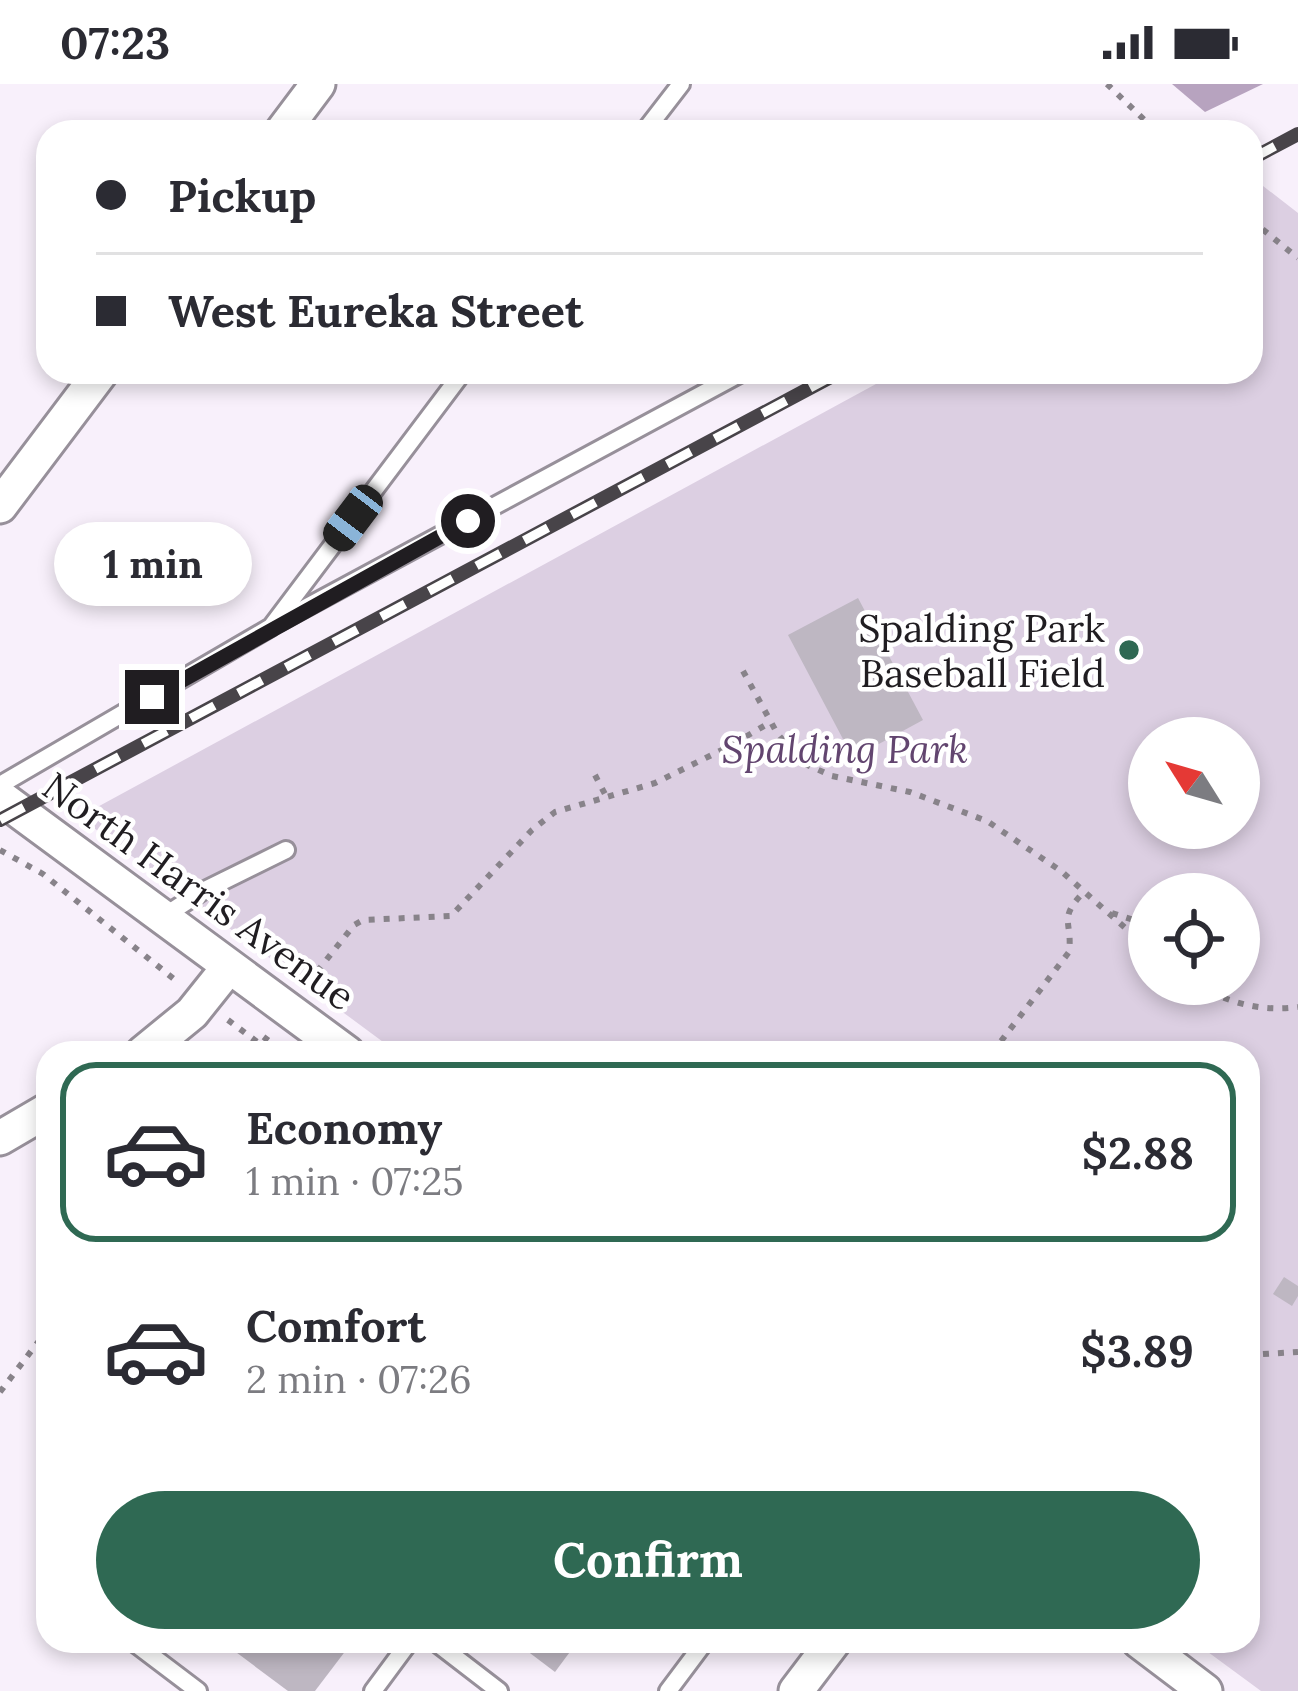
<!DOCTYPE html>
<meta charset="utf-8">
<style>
body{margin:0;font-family:Lora,serif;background:#f2f2f3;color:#2b2b33;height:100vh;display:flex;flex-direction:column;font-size:45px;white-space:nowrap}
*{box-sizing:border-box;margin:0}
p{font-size:39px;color:#7c7c81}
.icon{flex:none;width:66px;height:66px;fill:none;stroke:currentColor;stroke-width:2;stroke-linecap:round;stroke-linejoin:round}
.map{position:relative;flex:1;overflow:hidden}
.drawer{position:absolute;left:36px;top:957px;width:1224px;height:612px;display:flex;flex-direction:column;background:#fff;border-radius:36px;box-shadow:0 6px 18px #0003}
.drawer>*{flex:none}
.guide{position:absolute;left:36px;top:36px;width:1227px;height:264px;border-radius:36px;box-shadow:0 6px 18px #0003;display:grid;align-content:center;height:264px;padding:0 60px;background:#fff}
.needle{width:78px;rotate:307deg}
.fabs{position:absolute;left:1128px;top:633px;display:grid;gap:24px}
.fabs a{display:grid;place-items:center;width:132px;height:132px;border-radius:50%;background:#fff;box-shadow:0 6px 18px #0003;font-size:60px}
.end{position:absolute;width:54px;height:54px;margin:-27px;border:15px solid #201d21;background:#fff;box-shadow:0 0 0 6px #fff}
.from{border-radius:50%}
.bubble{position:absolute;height:84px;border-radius:42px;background:#fff;box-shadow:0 6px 18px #0003;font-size:39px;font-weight:700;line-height:84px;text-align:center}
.car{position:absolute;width:36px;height:72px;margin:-36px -18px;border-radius:15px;box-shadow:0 0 9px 3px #0007;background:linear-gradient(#222 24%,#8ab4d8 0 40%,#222 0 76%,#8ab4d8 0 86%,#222 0)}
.guide b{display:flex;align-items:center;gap:42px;height:114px;font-size:45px}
.guide b+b{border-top:3px solid #e1e1e2}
.guide i{width:30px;height:30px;background:#2b2b33}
ul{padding:21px 0 0;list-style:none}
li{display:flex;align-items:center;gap:36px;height:180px;margin:0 24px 18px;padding:0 36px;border:6px solid transparent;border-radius:36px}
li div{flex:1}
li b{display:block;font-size:45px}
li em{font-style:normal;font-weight:700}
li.current{border-color:#2f6953}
li>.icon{width:108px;height:108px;stroke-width:1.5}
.primary-button{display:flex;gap:24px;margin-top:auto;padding:24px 60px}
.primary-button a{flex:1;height:138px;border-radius:72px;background:#2f6953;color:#fff;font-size:48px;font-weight:700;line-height:138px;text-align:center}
.status{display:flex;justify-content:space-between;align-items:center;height:84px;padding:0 60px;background:#fff;direction:ltr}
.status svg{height:33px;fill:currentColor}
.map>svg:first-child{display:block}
.green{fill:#dccfe2;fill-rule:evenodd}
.water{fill:#b7a3bf}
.building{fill:#beb7c2}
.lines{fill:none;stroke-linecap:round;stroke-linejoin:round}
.service-casing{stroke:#97909a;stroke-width:22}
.minor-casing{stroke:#97909a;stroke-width:39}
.path{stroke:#88838a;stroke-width:6;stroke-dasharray:6 9;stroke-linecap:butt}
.service{stroke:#fff;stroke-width:16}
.minor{stroke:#fff;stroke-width:33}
.rail-casing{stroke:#484449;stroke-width:14}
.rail{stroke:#fff;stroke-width:9;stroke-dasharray:27;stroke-linecap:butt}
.route{stroke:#201d21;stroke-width:15}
.poi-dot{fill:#2f6953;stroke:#fff;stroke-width:4.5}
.labels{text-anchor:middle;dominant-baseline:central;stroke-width:9;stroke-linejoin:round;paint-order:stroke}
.poi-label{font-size:39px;fill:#201d21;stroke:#fff;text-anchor:end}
.park-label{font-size:39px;font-style:italic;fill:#62456f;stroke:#fff}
.street-label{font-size:39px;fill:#201d21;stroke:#fff}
</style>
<div class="status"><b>07:23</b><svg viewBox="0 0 49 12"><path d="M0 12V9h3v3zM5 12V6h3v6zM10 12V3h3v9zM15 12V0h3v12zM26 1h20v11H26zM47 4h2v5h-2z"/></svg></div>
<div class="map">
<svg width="1298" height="1607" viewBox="0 0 1298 1607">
<rect width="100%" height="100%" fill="#f8f0fb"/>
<path class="green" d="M1254,95l44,34v1478h-37l-68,-50h55v-588h-850l-319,-236 819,-445h353zM1149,654h90v90h-90zM1149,810h90v90h-90z"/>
<path class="water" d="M1172,0h91l-58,28z"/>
<g class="building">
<path d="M858,514l65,122 -70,38 -65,-123z"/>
<path d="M1284,1193l14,9v10l-6,10 -19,-12z"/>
<path d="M221,1557h132l-38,50h-27z"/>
<path d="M514,1557h64l-23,31z"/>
</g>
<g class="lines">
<g class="service-casing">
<g id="service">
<path d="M644,48l37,-48"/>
<path d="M279,538l464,-250"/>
<path d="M0,701l271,-158 192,-255"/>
<path d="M163,833l38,-25 85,-42"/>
<path d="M132,1557l66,50"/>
<path d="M434,1557l65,50"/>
<path d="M373,1607l37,-50"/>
<path d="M668,1607l36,-48"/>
</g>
</g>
<g class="minor-casing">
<g id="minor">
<path d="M282,48l36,-48"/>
<path d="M0,422l101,-134"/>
<path d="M0,713l347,256"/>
<path d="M143,969l49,-40 36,-45"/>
<path d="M0,1054l48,-28"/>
<path d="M1139,1557l66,50"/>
<path d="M796,1607l38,-50"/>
</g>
</g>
<g class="path">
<path d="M1107,0l50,48"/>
<path d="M1251,136l47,38"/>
<path d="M743,587l34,62 17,21"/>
<path d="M733,660l38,-22"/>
<path d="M595,691l11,21"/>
<path d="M0,766l43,24 136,109"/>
<path d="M1112,829l37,12"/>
<path d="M308,899l46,-58 9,-5 88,-4 81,-86 23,-18 100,-29 75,-37 51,7 51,23 78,16 77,29 74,50 88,78"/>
<path d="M1197,900c30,19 65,28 101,23"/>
<path d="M228,936l44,33"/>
<path d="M255,969l16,-21"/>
<path d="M992,969l77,-101c4,-30 -12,-33 15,-60"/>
<path d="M1248,1271l50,-3"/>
<path d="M0,1308l48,-63"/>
</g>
<use href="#service" class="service"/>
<use href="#minor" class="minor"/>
<g class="rail-casing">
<g id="rail">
<path d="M1251,75l47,-25"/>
<path d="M0,736l840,-448"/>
</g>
</g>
<use href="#rail" class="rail"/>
</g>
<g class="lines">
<path class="route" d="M152,613l316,-176"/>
</g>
<circle class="poi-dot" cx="1129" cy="566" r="12"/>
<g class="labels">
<g class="poi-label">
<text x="1105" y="544">Spalding Park<tspan x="1105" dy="45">Baseball Field</tspan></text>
</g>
<g class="park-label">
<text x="845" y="665">Spalding Park</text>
</g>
<g class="street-label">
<text transform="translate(199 807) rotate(36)">North Harris Avenue</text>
</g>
</g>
</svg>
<div class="fabs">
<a><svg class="needle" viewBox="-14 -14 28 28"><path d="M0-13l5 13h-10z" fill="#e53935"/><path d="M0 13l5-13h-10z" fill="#7c7c81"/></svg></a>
<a><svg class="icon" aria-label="locate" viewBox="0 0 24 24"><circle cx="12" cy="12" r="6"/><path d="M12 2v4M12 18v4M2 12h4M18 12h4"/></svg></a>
</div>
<i class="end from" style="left:468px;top:437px"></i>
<i class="end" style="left:152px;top:613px"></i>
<div class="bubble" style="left:54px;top:438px;width:198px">1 min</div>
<i class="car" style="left:353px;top:434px;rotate:217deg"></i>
<div class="guide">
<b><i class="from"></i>Pickup</b>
<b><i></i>West Eureka Street</b>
</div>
<section class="drawer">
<ul>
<li class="current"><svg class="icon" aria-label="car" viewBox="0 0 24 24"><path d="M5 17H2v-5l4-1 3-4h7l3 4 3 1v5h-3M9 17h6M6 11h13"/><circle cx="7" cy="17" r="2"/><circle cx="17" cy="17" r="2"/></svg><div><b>Economy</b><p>1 min · 07:25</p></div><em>$2.88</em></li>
<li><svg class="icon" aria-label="car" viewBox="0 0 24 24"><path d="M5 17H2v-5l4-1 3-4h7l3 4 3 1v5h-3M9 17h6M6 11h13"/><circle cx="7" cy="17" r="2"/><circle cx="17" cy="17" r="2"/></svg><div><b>Comfort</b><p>2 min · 07:26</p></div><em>$3.89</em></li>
</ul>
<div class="primary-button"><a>Confirm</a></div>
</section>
</div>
